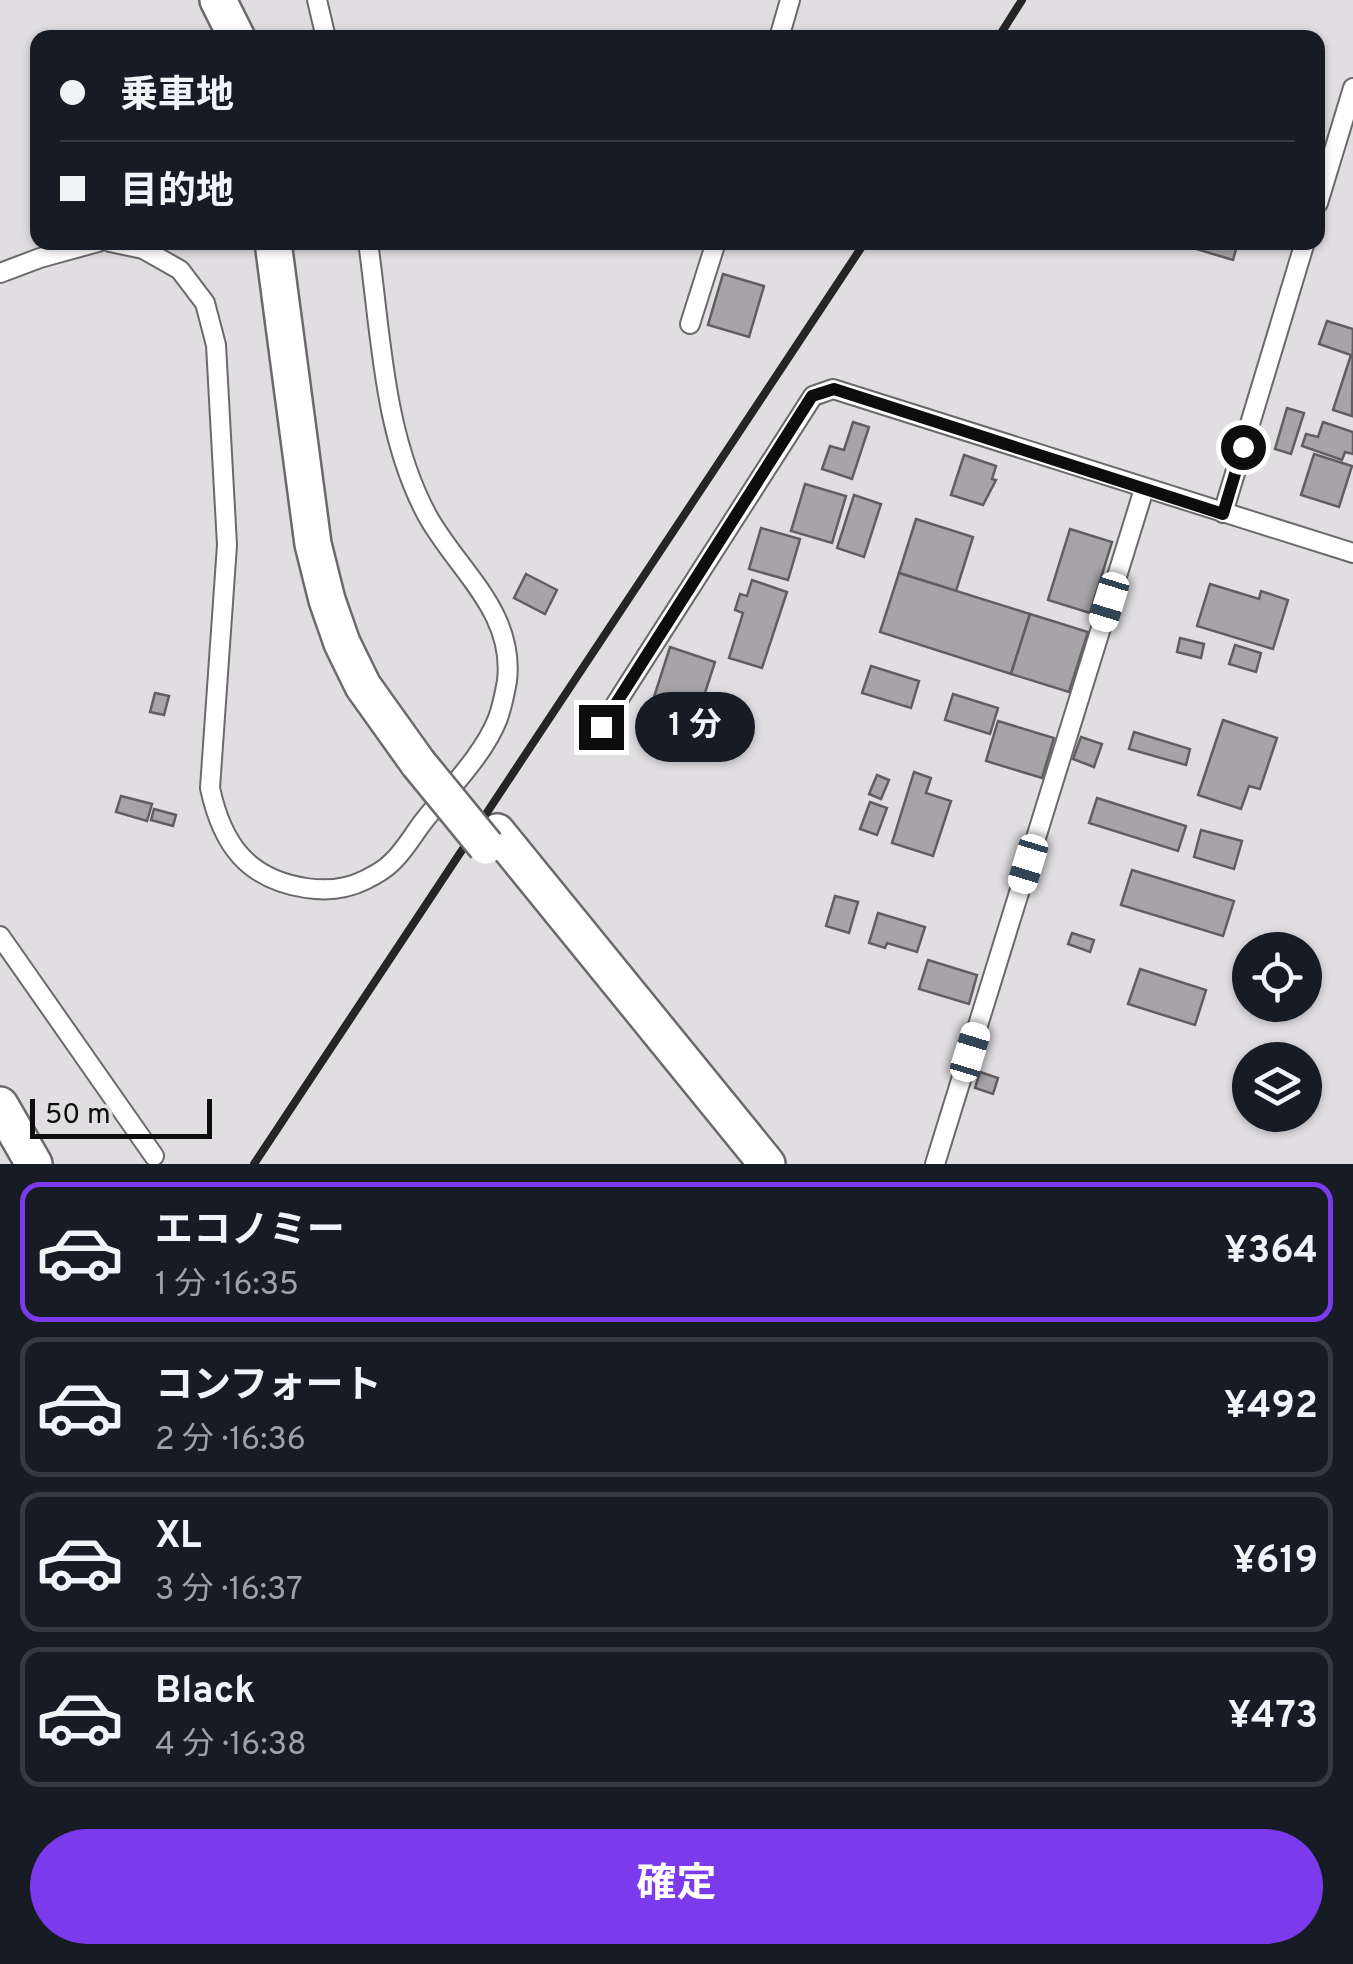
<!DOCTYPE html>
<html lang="ja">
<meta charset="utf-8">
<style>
body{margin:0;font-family:Overpass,"Noto Sans JP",sans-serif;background:#242831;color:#f1f3f6;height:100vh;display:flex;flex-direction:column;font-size:38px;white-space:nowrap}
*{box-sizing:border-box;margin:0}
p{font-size:32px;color:#9ea1a6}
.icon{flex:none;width:55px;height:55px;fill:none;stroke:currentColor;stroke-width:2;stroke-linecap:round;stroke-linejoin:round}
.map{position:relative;height:1164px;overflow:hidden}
.drawer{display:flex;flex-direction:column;background:#171b24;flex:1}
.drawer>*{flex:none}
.hud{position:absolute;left:30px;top:30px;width:1295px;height:220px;border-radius:20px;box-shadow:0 2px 8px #0004;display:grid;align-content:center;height:220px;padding:0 30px;background:#171b24}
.fabs{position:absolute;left:1232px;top:932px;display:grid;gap:20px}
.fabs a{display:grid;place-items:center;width:90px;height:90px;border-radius:50%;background:#171b24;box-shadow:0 2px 8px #0004;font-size:50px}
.scale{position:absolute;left:30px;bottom:25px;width:182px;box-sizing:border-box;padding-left:10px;border:5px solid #0d0d0d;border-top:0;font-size:28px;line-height:35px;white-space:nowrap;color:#0d0d0d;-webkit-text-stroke:8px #e0dee1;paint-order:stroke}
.end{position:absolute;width:45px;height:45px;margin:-22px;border:12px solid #0d0d0d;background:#fff;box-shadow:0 0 0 5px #fff}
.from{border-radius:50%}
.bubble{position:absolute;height:70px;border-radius:35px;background:#171b24;box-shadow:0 2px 8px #0004;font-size:32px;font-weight:700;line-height:70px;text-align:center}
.car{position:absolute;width:30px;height:60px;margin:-30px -15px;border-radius:12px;box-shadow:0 0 8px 2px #0007;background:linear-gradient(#fff 24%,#345 0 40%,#fff 0 76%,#345 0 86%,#fff 0)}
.hud b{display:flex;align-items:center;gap:35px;height:95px;font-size:38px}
.hud b+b{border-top:2px solid #363941}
.hud i{width:25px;height:25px;background:#f1f3f6}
ul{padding:18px 0 0;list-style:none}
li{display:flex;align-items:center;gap:30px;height:140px;margin:0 20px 15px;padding:0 10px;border:5px solid #363941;border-radius:20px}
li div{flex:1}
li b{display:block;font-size:38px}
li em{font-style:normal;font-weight:700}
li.current{border-color:#7c3aed}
li>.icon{width:90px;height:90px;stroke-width:1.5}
.action{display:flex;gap:20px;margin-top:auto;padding:20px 30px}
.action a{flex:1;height:115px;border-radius:60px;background:#7c3aed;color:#fff;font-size:40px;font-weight:700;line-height:115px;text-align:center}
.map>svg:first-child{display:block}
.building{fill:#a6a4a6;stroke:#605e61;stroke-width:2.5}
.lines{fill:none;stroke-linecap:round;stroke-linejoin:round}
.minor-casing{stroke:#6b696b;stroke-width:22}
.motorway-casing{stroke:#6b696b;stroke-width:40}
.minor{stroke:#fff;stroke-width:18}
.motorway{stroke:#fff;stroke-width:35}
.rail{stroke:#252525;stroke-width:8}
.motorway-bridge-casing{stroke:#6b696b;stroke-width:40;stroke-linecap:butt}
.motorway-bridge{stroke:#fff;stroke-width:35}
.route{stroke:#0d0d0d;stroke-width:12}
</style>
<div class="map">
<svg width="1353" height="1164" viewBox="0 0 1353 1164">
<rect width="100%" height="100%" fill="#e0dee1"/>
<g class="building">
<path d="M1173,242h65l-5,18z"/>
<path d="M723,274l41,12 -15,51 -41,-12z"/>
<path d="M1327,321l26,8 -1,87 -19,-6 18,-55 -32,-11z"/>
<path d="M1287,408l17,5 -13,41 -16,-5z"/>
<path d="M853,422l16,5 -17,52 -30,-10 8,-23 14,4z"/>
<path d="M1323,422l30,10v22l-8,-2 -3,8 -40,-14 4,-12 12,3z"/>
<path d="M1314,454l38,12 -13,41 -38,-12z"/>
<path d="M964,455l32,11 -4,13 4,1 -13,25 -32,-10z"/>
<path d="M805,484l41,12 -14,47 -41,-12z"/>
<path d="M854,495l27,9 -17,53 -27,-9z"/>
<path d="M916,519l57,18 -17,54 -57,-18z"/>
<path d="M761,528l39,11 -12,41 -39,-11z"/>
<path d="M1070,529l42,13 -22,71 -42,-13z"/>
<path d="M899,573l131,41 -19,60 -131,-42z"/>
<path d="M526,574l31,16 -12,24 -31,-16z"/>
<path d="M752,580l35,12 -25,76 -33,-10 14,-45 -8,-3 5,-16 7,2z"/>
<path d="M1210,584l49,15 2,-8 27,9 -15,49 -76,-23z"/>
<path d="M1030,614l58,18 -19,60 -58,-18z"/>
<path d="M1180,638l24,6 -3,14 -24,-6z"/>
<path d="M1235,645l26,8 -5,19 -27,-8z"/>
<path d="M670,647l45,15 -25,77 -45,-14z"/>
<path d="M871,666l48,15 -8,27 -49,-15z"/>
<path d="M155,693l14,3 -5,19 -14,-3z"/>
<path d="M953,694l45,14 -8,26 -45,-14z"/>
<path d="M1223,720l54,18 -17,51 -11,-3 -8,23 -43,-14z"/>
<path d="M998,721l56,17 -12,40 -56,-17z"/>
<path d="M1134,732l56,17 -4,16 -57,-16z"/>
<path d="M1081,737l21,7 -8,23 -21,-8z"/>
<path d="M914,772l17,6 -5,15 25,8 -18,55 -41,-13z"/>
<path d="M877,775l12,5 -8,19 -12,-5z"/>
<path d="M121,796l31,8 -5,17 -31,-9z"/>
<path d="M1097,798l89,28 -8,25 -89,-28z"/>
<path d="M870,802l17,6 -10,27 -17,-6z"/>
<path d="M154,809l22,6 -3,11 -22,-6z"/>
<path d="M1201,830l41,11 -8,28 -40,-12z"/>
<path d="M1132,870l102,31 -11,35 -102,-31z"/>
<path d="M835,896l23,6 -9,31 -23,-7z"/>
<path d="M878,913l47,14 -8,25 -30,-9 -2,5 -16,-5z"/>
<path d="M1072,933l22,7 -4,12 -22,-8z"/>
<path d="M928,960l49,15 -8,29 -50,-15z"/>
<path d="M1140,969l66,21 -11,35 -67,-21z"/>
<path d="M980,1072l18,6 -5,16 -18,-6z"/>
</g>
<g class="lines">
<g class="minor-casing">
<g id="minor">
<path d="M317,0l9,38"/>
<path d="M779,38l11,-38"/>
<path d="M1318,203l35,-115"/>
<path d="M110,242l33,7 37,21 25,33 11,42 11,200 -17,243c12,56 37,91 96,100 20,3 41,1 59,-8 8,-4 19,-10 25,-16 13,-11 23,-29 33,-42 25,-32 61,-67 75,-104 4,-11 7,-26 9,-37 8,-70 -50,-111 -80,-166 -44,-82 -46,-182 -59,-273"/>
<path d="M0,273l40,-15 58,-16"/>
<path d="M690,324l26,-82"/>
<path d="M1223,513l82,-271"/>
<path d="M601,727l212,-331 20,-7 520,164"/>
<path d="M0,936l154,220"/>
<path d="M935,1164l209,-675"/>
</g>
</g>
<g class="motorway-casing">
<g id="motorway">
<path d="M218,0l19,38"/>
<path d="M273,242l40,302 14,56 15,43 21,43 55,77"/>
<path d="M497,832l270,332"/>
<path d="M0,1105l34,59"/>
</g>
</g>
<use href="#minor" class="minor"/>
<use href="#motorway" class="motorway"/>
<g class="rail">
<path d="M998,38l24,-38"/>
<path d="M254,1164l611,-922"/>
</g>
<g class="motorway-bridge-casing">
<path id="motorway-bridge" d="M418,763l68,83"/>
</g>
<use href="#motorway-bridge" class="motorway-bridge"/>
</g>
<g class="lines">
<path class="route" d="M601,727l211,-331 22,-7 389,125 20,-67"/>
</g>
</svg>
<div class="fabs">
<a><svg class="icon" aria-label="locate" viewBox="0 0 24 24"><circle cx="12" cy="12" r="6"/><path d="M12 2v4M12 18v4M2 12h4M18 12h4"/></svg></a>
<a><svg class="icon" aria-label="layers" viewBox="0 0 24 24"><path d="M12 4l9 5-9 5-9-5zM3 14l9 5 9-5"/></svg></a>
</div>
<div class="scale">50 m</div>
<i class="end from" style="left:1243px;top:447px"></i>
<i class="end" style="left:601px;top:727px"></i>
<div class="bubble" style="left:635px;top:692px;width:120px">1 分</div>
<i class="car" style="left:1109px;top:602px;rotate:197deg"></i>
<i class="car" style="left:1028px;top:864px;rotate:197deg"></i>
<i class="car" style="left:970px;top:1052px;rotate:17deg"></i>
<div class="hud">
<b><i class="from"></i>乗車地</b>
<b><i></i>目的地</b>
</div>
</div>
<section class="drawer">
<ul>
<li class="current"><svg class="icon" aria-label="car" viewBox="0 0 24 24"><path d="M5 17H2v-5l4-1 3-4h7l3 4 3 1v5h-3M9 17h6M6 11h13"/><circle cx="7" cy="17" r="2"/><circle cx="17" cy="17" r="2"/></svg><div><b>エコノミー</b><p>1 分 · 16:35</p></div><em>¥364</em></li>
<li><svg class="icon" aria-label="car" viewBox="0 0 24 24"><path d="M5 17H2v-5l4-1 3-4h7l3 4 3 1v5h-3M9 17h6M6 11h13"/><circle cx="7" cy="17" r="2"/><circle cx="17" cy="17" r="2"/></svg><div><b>コンフォート</b><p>2 分 · 16:36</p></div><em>¥492</em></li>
<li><svg class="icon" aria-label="car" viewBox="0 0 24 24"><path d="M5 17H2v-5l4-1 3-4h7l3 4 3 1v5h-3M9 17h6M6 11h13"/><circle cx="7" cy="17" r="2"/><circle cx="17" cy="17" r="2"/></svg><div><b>XL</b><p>3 分 · 16:37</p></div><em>¥619</em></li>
<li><svg class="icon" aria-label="car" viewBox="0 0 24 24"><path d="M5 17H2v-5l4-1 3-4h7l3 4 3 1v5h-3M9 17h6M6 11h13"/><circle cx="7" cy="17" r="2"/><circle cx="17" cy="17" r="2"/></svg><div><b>Black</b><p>4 分 · 16:38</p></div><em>¥473</em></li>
</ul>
<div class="action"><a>確定</a></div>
</section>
